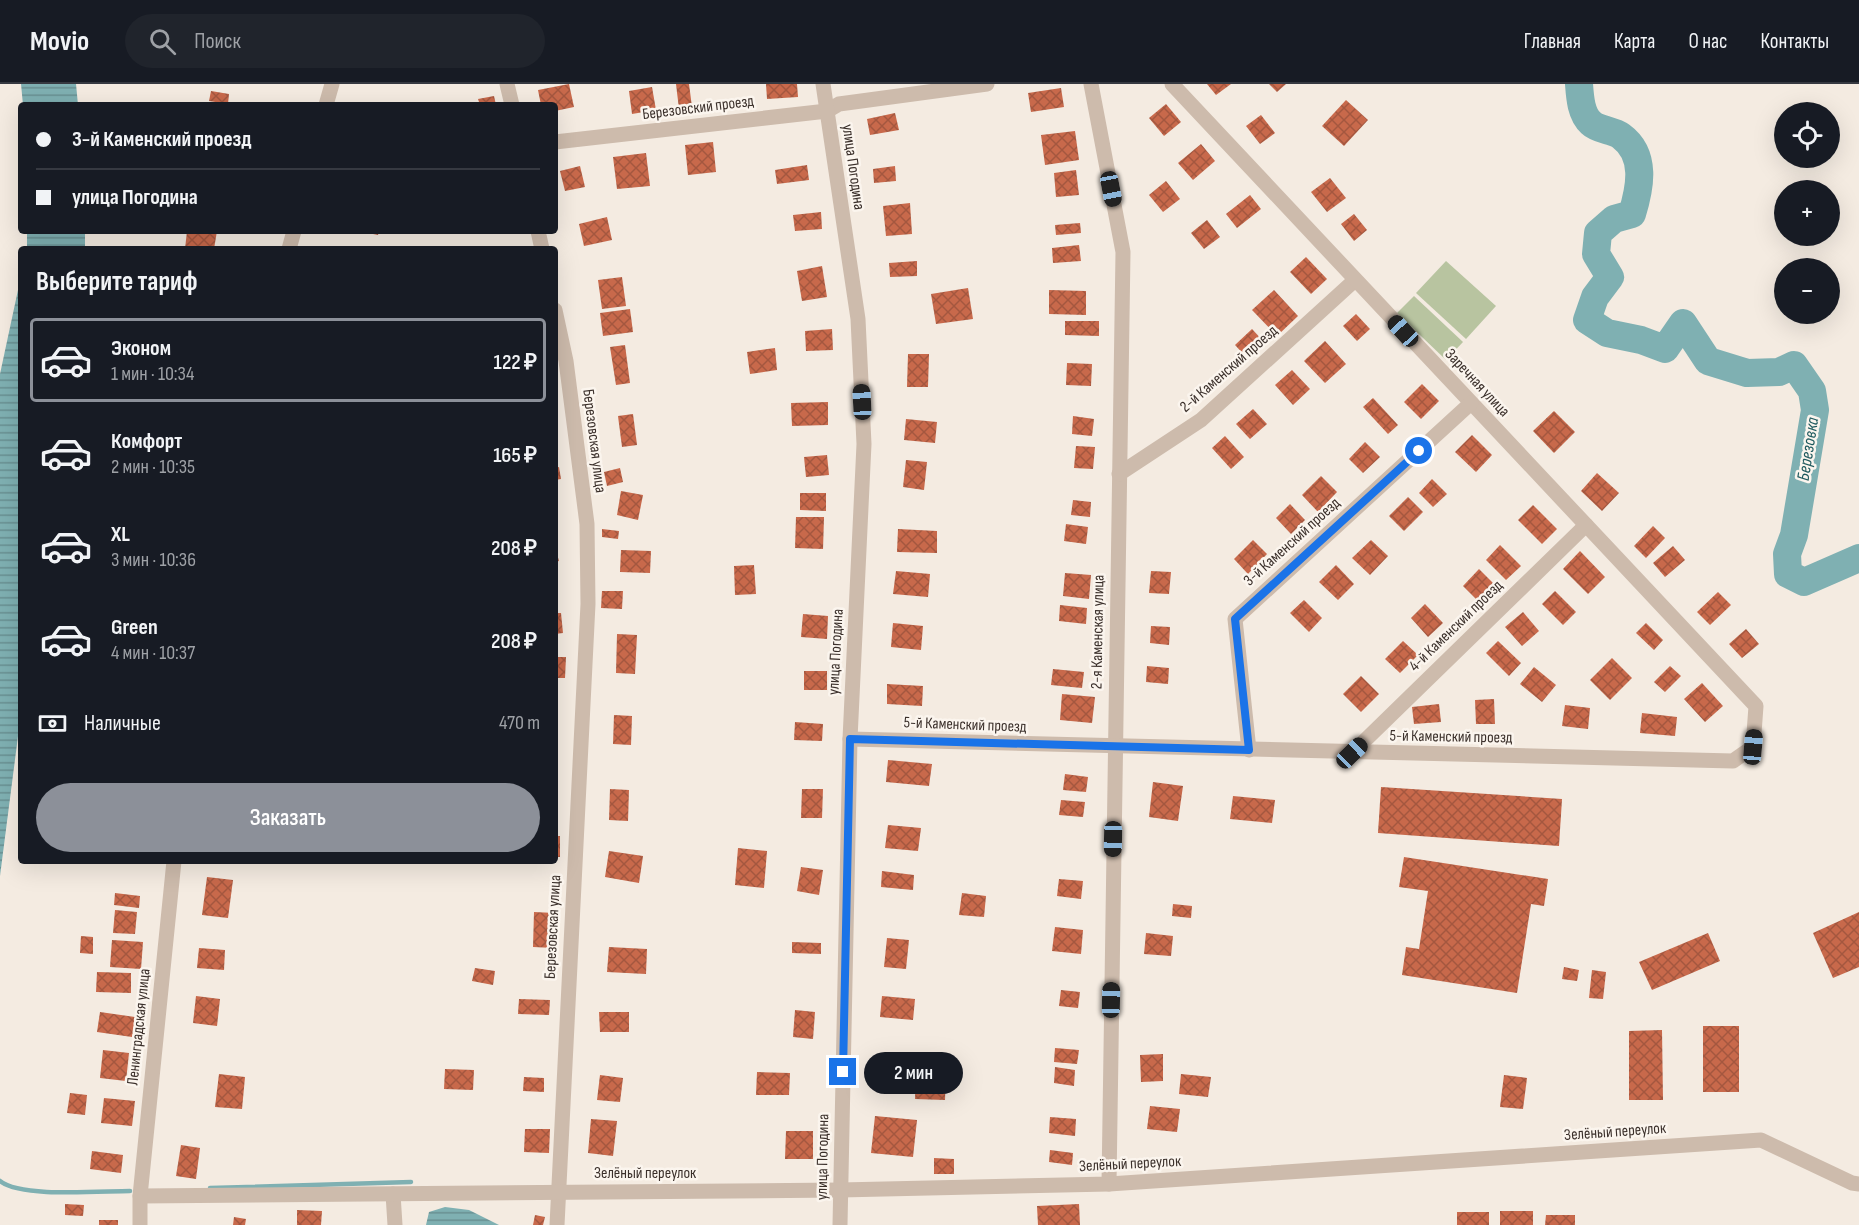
<!DOCTYPE html>
<html lang="ru">
<meta charset="utf-8">
<style>
body{margin:0;font-family:"Sofia Sans Condensed",sans-serif;background:#20242c;color:#f1f3f6;height:100vh;display:flex;flex-direction:column;font-size:22px;white-space:nowrap}
*{box-sizing:border-box;margin:0}
p{font-size:20px;color:#9ea1a6}
.icon{flex:none;width:33px;height:33px;fill:none;stroke:currentColor;stroke-width:2;stroke-linecap:round;stroke-linejoin:round}
.map{position:relative;flex:1;overflow:hidden}
.panel{position:absolute;left:18px;top:162px;width:540px;height:618px;display:flex;flex-direction:column;background:#171b24;border-radius:6px;box-shadow:0 6px 24px #0002}
.panel>*{flex:none}
.guide{position:absolute;left:18px;top:18px;width:540px;height:132px;border-radius:6px;box-shadow:0 6px 24px #0002;display:grid;align-content:center;height:132px;padding:0 18px;background:#171b24}
.controls{position:absolute;left:1774px;top:18px;display:grid;gap:12px}
.controls a{display:grid;place-items:center;width:66px;height:66px;border-radius:50%;background:#171b24;box-shadow:0 6px 24px #0002;font-size:30px}
.end{position:absolute;width:27px;height:27px;margin:-14px;border:8px solid #1a73e8;background:#fff;box-shadow:0 0 0 3px #fff}
.from{border-radius:50%}
.bubble{position:absolute;height:42px;border-radius:21px;background:#171b24;box-shadow:0 6px 24px #0002;font-size:20px;font-weight:600;line-height:42px;text-align:center}
.car{position:absolute;width:18px;height:36px;margin:-18px -9px;border-radius:8px;box-shadow:0 0 4px 2px #0007;background:linear-gradient(#222 24%,#8ab4d8 0 40%,#222 0 76%,#8ab4d8 0 86%,#222 0)}
.guide b{display:flex;align-items:center;gap:21px;height:57px;font-size:22px}
.guide b+b{border-top:2px solid #363941}
.guide i{width:15px;height:15px;background:#f1f3f6}
ul{padding:0;list-style:none}
li{display:flex;align-items:center;gap:18px;height:84px;margin:0 12px 9px;padding:0 6px;border:3px solid transparent;border-radius:6px}
li div{flex:1}
li b{display:block;font-size:22px}
li em{font-style:normal;font-weight:600}
li.active{border-color:#8c9099}
li>.icon{width:54px;height:54px;stroke-width:1.5}
h2{padding:0 18px;font-size:27px;line-height:72px}
.pay{display:flex;align-items:center;gap:15px;height:66px;padding:0 18px;font-size:22px}
.pay p{margin-inline-start:auto}
.button{display:flex;gap:12px;margin-top:auto;padding:12px 18px}
.button a{flex:1;height:69px;border-radius:36px;background:#8c9099;color:#fff;font-size:24px;font-weight:600;line-height:69px;text-align:center}
header{display:flex;align-items:center;gap:36px;box-sizing:border-box;height:84px;padding:0 30px;background:#171b24;border-bottom:2px solid #363941}
header strong{font-size:28px}
nav{display:flex;gap:33px;margin-inline-start:auto;font-size:21px}
.search{width:420px;height:54px;background:#20242c;display:flex;align-items:center;gap:15px;box-sizing:border-box;padding:0 21px;border-radius:33px;color:#9ea1a6;font-size:22px}
.map>svg:first-child{display:block}
.park{fill:#b8c4a0}
.water{fill:url(#water-rules)}
.lines{fill:none;stroke-linecap:round;stroke-linejoin:round}
.stream{stroke:#7fb0b2;stroke-width:4.5}
.river{stroke:#7fb0b2;stroke-width:28}
.building{fill:url(#building-cross-hatch)}
.minor{stroke:#cdbbac;stroke-width:15}
.tertiary{stroke:#cdbbac;stroke-width:15}
.route{stroke:#1a73e8;stroke-width:8}
.labels{text-anchor:middle;dominant-baseline:central;stroke-width:5;stroke-linejoin:round;paint-order:stroke}
.street-label{font-size:16px;fill:#3b302b;stroke:#fbf5ee}
.water-label{font-size:18px;font-style:italic;fill:#1f5a5e;stroke:#fbf5ee}
</style>
<header>
<strong>Movio</strong>
<div class="search"><svg class="icon" aria-label="search" viewBox="0 0 24 24"><circle cx="10" cy="10" r="6"/><path d="M15 15l6 6"/></svg>Поиск</div>
<nav><a>Главная</a><a>Карта</a><a>О нас</a><a>Контакты</a></nav>
</header>
<div class="map">
<svg width="1859" height="1141" viewBox="0 0 1859 1141">
<defs>
<pattern id="water-rules" width="6" height="5" patternUnits="userSpaceOnUse" patternTransform="scale(1.5)"><rect width="6" height="5" fill="#7fb0b2"/><path d="M0 2.5h6" fill="none" stroke="#699091"/></pattern>
<pattern id="building-cross-hatch" width="8" height="8" patternUnits="userSpaceOnUse" patternTransform="scale(1.5)"><rect width="8" height="8" fill="#c8694b"/><path d="M0 0l8 8M0 8l8-8" fill="none" stroke="#a4573f"/></pattern>
</defs>
<rect width="100%" height="100%" fill="#f4ebe1"/>
<g class="park">
<path d="M1446,177l50,45 -30,33 -50,-46z"/>
<path d="M1414,212l49,46 -17,18 -49,-47z"/>
</g>
<g class="water">
<path d="M21,0h55l2,21h-55z"/>
<rect x="27" y="147" width="58" height="18"/>
<path d="M21,192v437l-21,163v-502z"/>
<path d="M445,1123l24,3 30,15h-73l3,-13z"/>
</g>
<g class="lines">
<g class="stream">
<path d="M0,1097c20,17 101,10 130,10"/>
<path d="M210,1104l201,-6"/>
</g>
<path class="river" d="M1579,0c1,14 2,30 12,39 7,7 22,7 30,13 26,19 19,52 11,78l-18,5 -16,14 -2,21 14,23 -15,20 -8,23 20,13 34,7 24,9 18,-26 25,38 39,12 32,-1 15,-7 18,26 3,19 -21,125 -7,19 1,20 16,8 55,-24"/>
</g>
<g class="building">
<path d="M569,0l5,23 -19,4v-6h-14l-3,-15z"/>
<path d="M676,0h13l3,23 -13,2z"/>
<path d="M766,0h31l1,13 -31,2z"/>
<path d="M1207,0h24l-15,11z"/>
<path d="M1269,0h17l-9,8z"/>
<path d="M652,3l4,23 -24,4 -3,-23z"/>
<path d="M1061,4l3,19 -33,5 -3,-19z"/>
<path d="M211,7l18,3 -1,10 -19,-3z"/>
<path d="M494,12l2,9h-16l-2,-6z"/>
<path d="M1346,16l22,20 -24,26 -22,-20z"/>
<path d="M1166,20l15,18 -17,14 -15,-18z"/>
<path d="M895,29l4,17 -29,5 -3,-16z"/>
<path d="M1261,31l14,18 -15,11 -14,-18z"/>
<path d="M1075,47l4,29 -34,5 -4,-30z"/>
<path d="M713,58l3,30 -28,3 -3,-30z"/>
<path d="M1201,60l14,17 -22,19 -15,-17z"/>
<path d="M646,69l4,33 -33,3 -4,-32z"/>
<path d="M807,81l2,15 -32,4 -2,-14z"/>
<path d="M580,82l5,21 -20,4 -5,-20z"/>
<path d="M895,82l1,15 -22,2 -1,-14z"/>
<path d="M1076,86l3,25 -23,2 -2,-24z"/>
<path d="M1330,94l16,20 -19,14 -16,-20z"/>
<path d="M1166,97l14,18 -17,13 -14,-17z"/>
<path d="M1250,111l11,14 -24,19 -11,-14z"/>
<path d="M910,119l2,31 -26,2 -3,-30z"/>
<path d="M821,128l1,17 -27,2 -2,-16z"/>
<path d="M1354,130l13,16 -13,11 -13,-17z"/>
<path d="M607,133l5,23 -28,6 -5,-22z"/>
<path d="M1207,136l13,17 -16,12 -13,-16z"/>
<path d="M1080,139l1,10 -25,2 -1,-10z"/>
<path d="M187,147h30l-3,18h-29z"/>
<path d="M358,147h21l-1,4z"/>
<path d="M1079,161l2,16 -28,2 -1,-15z"/>
<path d="M1306,173l21,22 -16,15 -21,-22z"/>
<path d="M917,177v15l-27,1 -1,-14z"/>
<path d="M822,182l5,31 -25,4 -5,-30z"/>
<path d="M622,193l4,29 -24,3 -4,-29z"/>
<path d="M968,204l5,31 -37,5 -5,-30z"/>
<path d="M1049,206l37,1v24l-37,-1z"/>
<path d="M1274,206l24,26 -21,20 -25,-26z"/>
<path d="M630,225l3,23 -30,4 -3,-23z"/>
<path d="M1356,230l14,15 -13,12 -14,-15z"/>
<path d="M1065,237h34v15l-34,-1z"/>
<path d="M832,245l1,21 -27,1 -1,-20z"/>
<path d="M1252,245l12,13 -17,16 -12,-13z"/>
<path d="M1325,257l21,23 -21,19 -21,-22z"/>
<path d="M625,261l5,38 -14,2 -6,-38z"/>
<path d="M775,264l2,22 -27,4 -3,-22z"/>
<path d="M908,270h21l-1,33h-21z"/>
<path d="M1067,279l25,1 -1,22 -25,-1z"/>
<path d="M1292,286l18,19 -17,16 -18,-20z"/>
<path d="M1422,300l17,17 -18,18 -17,-17z"/>
<path d="M1373,314l25,27 -10,9 -25,-27z"/>
<path d="M828,318v23l-36,1 -1,-23z"/>
<path d="M1253,325l14,15 -17,15 -14,-15z"/>
<path d="M1554,327l21,21 -21,21 -21,-22z"/>
<path d="M633,330l4,31 -15,2 -4,-31z"/>
<path d="M1073,332l21,3 -2,17 -20,-2z"/>
<path d="M906,335l31,3 -2,21 -31,-3z"/>
<path d="M1472,351l20,20 -16,17 -21,-20z"/>
<path d="M1225,352l19,21 -13,12 -19,-21z"/>
<path d="M1365,358l15,15 -17,16 -14,-14z"/>
<path d="M1076,362l19,1 -2,22 -19,-1z"/>
<path d="M827,371l2,20 -23,2 -2,-20z"/>
<path d="M906,376l21,2 -3,28 -21,-3z"/>
<path d="M559,383l2,12 -6,1v-12z"/>
<path d="M620,384l3,14 -16,4 -3,-14z"/>
<path d="M1597,389l22,20 -17,18 -21,-20z"/>
<path d="M1321,392l16,16 -19,20 -16,-17z"/>
<path d="M1432,395l15,15 -14,13 -14,-14z"/>
<path d="M621,407l22,4 -5,25 -21,-5z"/>
<path d="M800,409h26v18l-26,-1z"/>
<path d="M1408,413l15,15 -19,19 -15,-15z"/>
<path d="M1073,416l18,2 -1,15 -19,-2z"/>
<path d="M1290,420l15,16 -14,14 -15,-16z"/>
<path d="M1533,421l24,24 -15,15 -24,-24z"/>
<path d="M796,433h28l-1,32 -28,-1z"/>
<path d="M1066,440l22,3 -2,17 -22,-3z"/>
<path d="M1653,442l12,12 -19,20 -12,-12z"/>
<path d="M602,445l17,2 -1,8 -16,-2z"/>
<path d="M898,445l39,2v22l-40,-1z"/>
<path d="M1253,456l14,14 -19,20 -14,-15z"/>
<path d="M1371,456l17,16 -18,19 -18,-17z"/>
<path d="M1500,461l21,21 -15,14 -20,-20z"/>
<path d="M1673,462l12,14 -20,17 -12,-14z"/>
<path d="M555,463l4,14 -4,1z"/>
<path d="M621,466l30,1 -1,22 -30,-1z"/>
<path d="M1580,467l25,26 -17,17 -25,-25z"/>
<path d="M754,481l2,29 -21,1 -1,-29z"/>
<path d="M1336,481l18,19 -16,16 -19,-18z"/>
<path d="M1479,485l16,16 -17,16 -15,-15z"/>
<path d="M896,487l34,3 -2,23 -35,-3z"/>
<path d="M1151,487l20,1 -2,22 -20,-1z"/>
<path d="M1065,489l26,2 -2,24 -26,-3z"/>
<path d="M602,507h21l-1,18 -21,-1z"/>
<path d="M1555,507l21,21 -13,13 -21,-21z"/>
<path d="M1718,508l13,13 -21,20 -13,-13z"/>
<path d="M1304,516l18,18 -13,14 -19,-19z"/>
<path d="M1425,520l18,19 -15,14 -17,-19z"/>
<path d="M1060,521l27,3 -1,16 -27,-3z"/>
<path d="M1523,528l16,19 -17,15 -17,-19z"/>
<path d="M555,529h6l2,20 -8,1z"/>
<path d="M803,530l25,2 -1,23 -26,-2z"/>
<path d="M893,539l30,3 -2,24 -30,-3z"/>
<path d="M1646,539l17,17 -9,10 -18,-17z"/>
<path d="M1151,542l19,1 -1,18 -19,-2z"/>
<path d="M1746,545l13,15 -17,14 -13,-14z"/>
<path d="M617,550l20,1 -2,39 -19,-1z"/>
<path d="M1403,557l15,14 -18,18 -15,-14z"/>
<path d="M1498,557l23,22 -12,13 -23,-23z"/>
<path d="M555,573h11l-1,21h-10z"/>
<path d="M1612,574l20,20 -22,22 -20,-20z"/>
<path d="M1147,582l22,2 -1,16 -22,-2z"/>
<path d="M1670,582l11,10 -16,16 -11,-10z"/>
<path d="M1534,583l22,18 -14,17 -22,-18z"/>
<path d="M1053,585l31,3 -2,16 -31,-3z"/>
<rect x="804" y="587" width="23" height="19"/>
<path d="M1361,592l18,18 -18,18 -18,-18z"/>
<path d="M1702,599l21,23 -18,16 -21,-23z"/>
<path d="M887,600l36,2 -1,20 -35,-2z"/>
<path d="M1062,610l33,3 -3,26 -32,-3z"/>
<path d="M1494,615l1,25h-19l-1,-24z"/>
<path d="M555,618h3l-1,26h-2z"/>
<path d="M1439,620l2,18 -27,2 -2,-17z"/>
<path d="M1565,621l25,3 -2,21 -26,-3z"/>
<path d="M1642,629l35,4 -2,19 -35,-3z"/>
<path d="M614,631l18,1 -1,29 -18,-1z"/>
<path d="M795,638l28,2 -1,17 -28,-1z"/>
<path d="M888,676l44,4 -3,22 -43,-4z"/>
<path d="M1065,690l23,3 -2,15 -23,-2z"/>
<path d="M1153,698l30,4 -5,35 -29,-4z"/>
<path d="M1381,703l181,12 -3,47 -181,-13z"/>
<path d="M610,705l19,1 -1,31 -19,-1z"/>
<path d="M802,705h21l-1,29h-21z"/>
<path d="M1233,712l42,4 -3,23 -42,-4z"/>
<path d="M1061,716l24,2 -2,15 -24,-2z"/>
<path d="M888,741l33,3 -3,23 -33,-3z"/>
<rect x="555" y="752" width="5" height="21"/>
<path d="M738,764l29,3 -3,37 -29,-3z"/>
<path d="M609,767l34,5 -4,27 -34,-6z"/>
<path d="M1404,773l144,22 -4,27 -13,-2 -14,89 -115,-18 4,-28 13,2 9,-58 -29,-4z"/>
<path d="M801,783l22,3 -4,25 -22,-4z"/>
<path d="M882,787l32,4 -1,15 -32,-3z"/>
<path d="M207,793l26,3 -5,38 -26,-3z"/>
<path d="M1059,795l24,2 -2,18 -24,-3z"/>
<path d="M115,809l25,3 -1,12 -25,-3z"/>
<path d="M962,809l24,3 -2,21 -25,-2z"/>
<path d="M1173,820l19,2 -1,12 -19,-2z"/>
<path d="M115,826l22,2 -2,22 -22,-1z"/>
<path d="M534,828l21,1 -1,35 -21,-1z"/>
<path d="M1859,828v55l-26,11 -20,-45z"/>
<path d="M1055,843l28,3 -2,24 -29,-3z"/>
<path d="M1146,849l27,3 -2,20 -27,-2z"/>
<path d="M1708,849l12,28 -68,29 -13,-28z"/>
<path d="M81,852l12,1v17l-13,-1z"/>
<path d="M887,854l22,2 -3,29 -22,-2z"/>
<path d="M112,856l31,2 -2,27 -31,-2z"/>
<path d="M792,858l29,1v11l-29,-1z"/>
<path d="M609,863l38,2 -1,25 -39,-2z"/>
<path d="M199,864l26,2 -1,20 -27,-2z"/>
<path d="M1564,883l15,3 -2,11 -15,-2z"/>
<path d="M475,884l20,3 -2,14 -21,-4z"/>
<path d="M1592,886l14,2 -3,27 -14,-1z"/>
<path d="M97,888l34,1v20l-35,-1z"/>
<path d="M1061,906l19,2 -2,16 -19,-2z"/>
<path d="M196,912l24,3 -3,27 -24,-3z"/>
<path d="M882,912l33,3 -2,21 -33,-3z"/>
<path d="M519,915l31,1 -1,15 -31,-1z"/>
<path d="M795,926l20,2 -2,27 -20,-2z"/>
<path d="M100,928l35,5 -3,20 -35,-5z"/>
<path d="M599,928h30v20h-29z"/>
<rect x="1703" y="942" width="36" height="66"/>
<path d="M1662,946l1,70h-34v-69z"/>
<path d="M1055,964l24,2 -2,14 -23,-2z"/>
<path d="M103,966l26,3 -3,28 -26,-3z"/>
<path d="M1163,970v27l-22,1 -1,-27z"/>
<path d="M1055,983l20,3 -1,16 -20,-3z"/>
<path d="M445,985l29,1 -1,20 -29,-1z"/>
<path d="M916,986l30,2 -1,28 -30,-1z"/>
<path d="M757,988l33,1 -1,22h-33z"/>
<path d="M219,990l26,3 -3,32 -27,-2z"/>
<path d="M1181,990l30,3 -3,20 -29,-3z"/>
<path d="M600,991l23,3 -3,24 -23,-2z"/>
<path d="M1504,991l23,3 -4,31 -23,-2z"/>
<path d="M524,993l20,1v14l-21,-1z"/>
<path d="M70,1009l17,2 -2,20 -18,-2z"/>
<path d="M104,1014l31,3 -3,25 -31,-3z"/>
<path d="M1150,1022l30,3 -3,23 -30,-3z"/>
<path d="M875,1032l42,4 -4,37 -42,-4z"/>
<path d="M1050,1033l26,2 -1,17 -26,-3z"/>
<path d="M591,1035l26,2 -4,35 -25,-3z"/>
<path d="M525,1045h25l-1,24 -25,-1z"/>
<path d="M786,1047h27v28h-28z"/>
<path d="M181,1061l19,3 -4,31 -20,-3z"/>
<path d="M1050,1066l23,3 -1,12 -23,-3z"/>
<path d="M92,1067l31,4 -2,18 -31,-4z"/>
<path d="M934,1074l20,1v15h-20z"/>
<path d="M65,1120l19,1 -1,11 -18,-1z"/>
<path d="M1079,1120l1,21h-42l-1,-19z"/>
<path d="M297,1126l25,1 -1,14h-24z"/>
<rect x="1500" y="1127" width="33" height="14"/>
<rect x="1457" y="1128" width="32" height="13"/>
<path d="M535,1131l10,2 -2,8h-10z"/>
<path d="M1546,1131h29v10h-30z"/>
<path d="M234,1133l12,2 -1,6h-12z"/>
<rect x="99" y="1136" width="19" height="5"/>
</g>
<g class="lines">
<g class="minor">
<path d="M507,0l5,21"/>
<path d="M1091,0l32,168 -14,932"/>
<path d="M326,21l6,-21"/>
<path d="M555,58l272,-31 12,-7 148,-20"/>
<path d="M538,147l4,18"/>
<path d="M289,165l5,-18"/>
<path d="M555,226l11,51 21,163 1,80 -31,621"/>
<path d="M1119,390l82,-54 154,-140"/>
<path d="M850,655l883,22 20,-14 3,-41 -584,-622"/>
<path d="M1249,666l-14,-131 236,-216"/>
<path d="M1352,669l234,-228"/>
<path d="M393,1110l2,31"/>
<path d="M140,1112l700,-6 269,-6 652,-44 91,43 7,1"/>
<path d="M140,1141v-29l34,-335"/>
</g>
<path class="tertiary" d="M823,0l35,235 6,125 -14,295 -10,486"/>
</g>
<g class="lines">
<path class="route" d="M843,988l7,-333 399,11 -14,-131 184,-168"/>
</g>
<g class="labels">
<g class="street-label">
<text transform="translate(698 24) rotate(-7)">Березовский проезд</text>
<text transform="translate(853 83) rotate(82)">улица Погодина</text>
<text transform="translate(1229 285) rotate(-41)">2-й Каменский проезд</text>
<text transform="translate(1477 299) rotate(47)">Заречная улица</text>
<text transform="translate(594 357) rotate(83)">Березовская улица</text>
<text transform="translate(1292 458) rotate(-42)">3-й Каменский проезд</text>
<text transform="translate(1456 542) rotate(-44)">4-й Каменский проезд</text>
<text transform="translate(1098 548) rotate(-89)">2-я Каменская улица</text>
<text transform="translate(836 568) rotate(-87)">улица Погодина</text>
<text transform="translate(965 641) rotate(2)">5-й Каменский проезд</text>
<text transform="translate(1451 653) rotate(1)">5-й Каменский проезд</text>
<text transform="translate(553 843) rotate(-87)">Березовская улица</text>
<text transform="translate(139 943) rotate(-84)">Ленинградская улица</text>
<text transform="translate(1615 1048) rotate(-4)">Зелёный переулок</text>
<text transform="translate(823 1073) rotate(-89)">улица Погодина</text>
<text transform="translate(1130 1080) rotate(-3)">Зелёный переулок</text>
<text x="645" y="1089">Зелёный переулок</text>
</g>
<g class="water-label">
<text transform="translate(1808 365) rotate(-81)">Березовка</text>
</g>
</g>
</svg>
<div class="controls">
<a><svg class="icon" aria-label="locate" viewBox="0 0 24 24"><circle cx="12" cy="12" r="6"/><path d="M12 2v4M12 18v4M2 12h4M18 12h4"/></svg></a>
<a>+</a>
<a>−</a>
</div>
<i class="end from" style="left:1419px;top:367px"></i>
<i class="end" style="left:843px;top:988px"></i>
<div class="bubble" style="left:864px;top:968px;width:99px">2 мин</div>
<i class="car" style="left:1111px;top:105px;rotate:169deg"></i>
<i class="car" style="left:1403px;top:247px;rotate:317deg"></i>
<i class="car" style="left:862px;top:318px;rotate:357deg"></i>
<i class="car" style="left:1753px;top:663px;rotate:5deg"></i>
<i class="car" style="left:1352px;top:669px;rotate:46deg"></i>
<i class="car" style="left:1113px;top:755px;rotate:181deg"></i>
<i class="car" style="left:1111px;top:916px;rotate:1deg"></i>
<div class="guide">
<b><i class="from"></i>3-й Каменский проезд</b>
<b><i></i>улица Погодина</b>
</div>
<section class="panel">
<h2>Выберите тариф</h2>
<ul>
<li class="active"><svg class="icon" aria-label="car" viewBox="0 0 24 24"><path d="M5 17H2v-5l4-1 3-4h7l3 4 3 1v5h-3M9 17h6M6 11h13"/><circle cx="7" cy="17" r="2"/><circle cx="17" cy="17" r="2"/></svg><div><b>Эконом</b><p>1 мин · 10:34</p></div><em>122 ₽</em></li>
<li><svg class="icon" aria-label="car" viewBox="0 0 24 24"><path d="M5 17H2v-5l4-1 3-4h7l3 4 3 1v5h-3M9 17h6M6 11h13"/><circle cx="7" cy="17" r="2"/><circle cx="17" cy="17" r="2"/></svg><div><b>Комфорт</b><p>2 мин · 10:35</p></div><em>165 ₽</em></li>
<li><svg class="icon" aria-label="car" viewBox="0 0 24 24"><path d="M5 17H2v-5l4-1 3-4h7l3 4 3 1v5h-3M9 17h6M6 11h13"/><circle cx="7" cy="17" r="2"/><circle cx="17" cy="17" r="2"/></svg><div><b>XL</b><p>3 мин · 10:36</p></div><em>208 ₽</em></li>
<li><svg class="icon" aria-label="car" viewBox="0 0 24 24"><path d="M5 17H2v-5l4-1 3-4h7l3 4 3 1v5h-3M9 17h6M6 11h13"/><circle cx="7" cy="17" r="2"/><circle cx="17" cy="17" r="2"/></svg><div><b>Green</b><p>4 мин · 10:37</p></div><em>208 ₽</em></li>
</ul>
<div class="pay"><svg class="icon" aria-label="cash" viewBox="0 0 24 24"><path d="M3 7h18v10H3z"/><circle cx="12" cy="12" r="2"/></svg>Наличные<p>470 m</p></div>
<div class="button"><a>Заказать</a></div>
</section>
</div>
